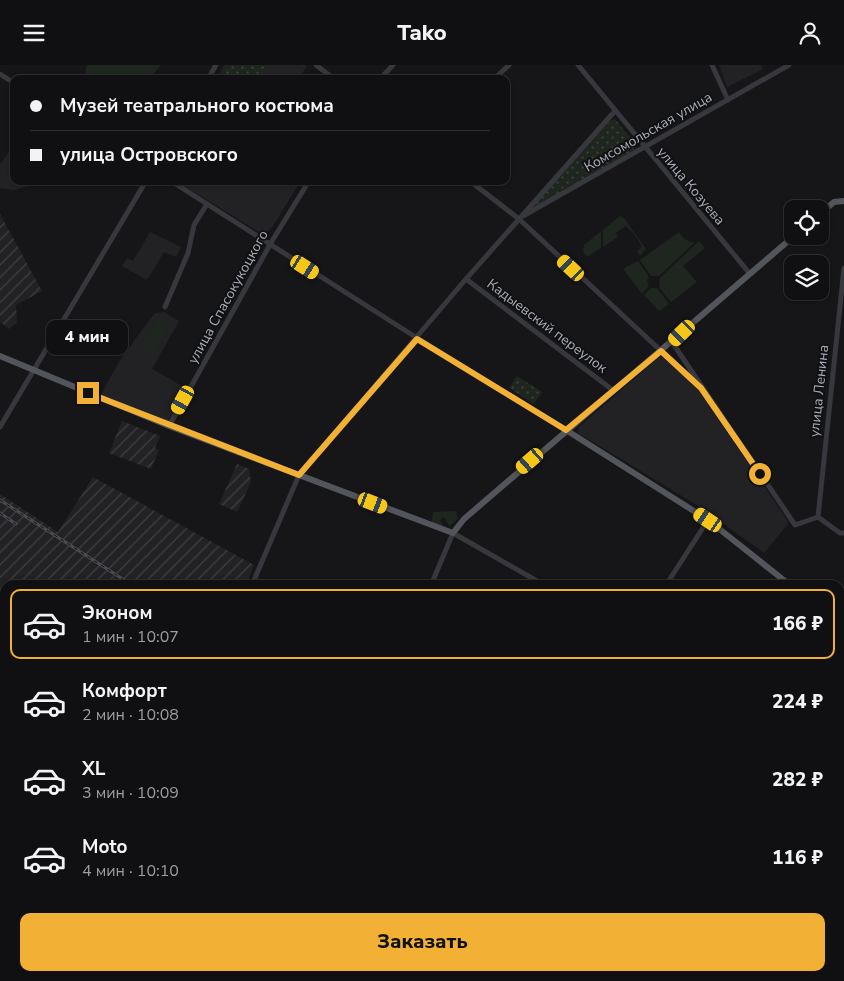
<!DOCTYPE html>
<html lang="ru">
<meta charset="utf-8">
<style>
body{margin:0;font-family:"Nunito Sans",sans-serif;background:#19191b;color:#f1f3f6;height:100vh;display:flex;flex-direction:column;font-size:19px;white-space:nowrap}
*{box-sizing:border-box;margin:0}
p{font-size:16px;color:#9c9d9f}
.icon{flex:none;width:28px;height:28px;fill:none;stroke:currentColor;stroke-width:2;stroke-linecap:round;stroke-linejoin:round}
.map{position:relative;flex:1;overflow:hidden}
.sheet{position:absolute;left:0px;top:515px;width:845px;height:401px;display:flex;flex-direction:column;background:#101012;border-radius:15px 15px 0 0;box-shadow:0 1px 4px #0004,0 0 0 1px #303032}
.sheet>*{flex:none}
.banner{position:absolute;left:10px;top:10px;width:500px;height:110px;border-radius:10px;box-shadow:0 1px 4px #0004,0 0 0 1px #303032;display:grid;align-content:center;height:110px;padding:0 20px;background:#101012}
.buttons{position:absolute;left:784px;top:135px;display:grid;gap:10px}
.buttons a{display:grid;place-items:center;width:45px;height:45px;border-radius:10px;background:#101012;box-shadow:0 1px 4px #0004,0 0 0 1px #303032;font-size:25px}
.end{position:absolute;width:22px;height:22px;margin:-11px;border:6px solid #f2b134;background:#111;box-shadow:0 0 0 2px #111}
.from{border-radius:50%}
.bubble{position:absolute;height:35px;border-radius:10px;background:#101012;box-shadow:0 1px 4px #0004,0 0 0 1px #303032;font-size:16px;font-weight:800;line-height:35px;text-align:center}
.car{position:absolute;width:15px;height:30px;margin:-15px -8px;border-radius:6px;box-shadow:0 0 4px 1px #0007;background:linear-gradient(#f5c518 24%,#345 0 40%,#f5c518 0 76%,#345 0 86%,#f5c518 0)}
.banner b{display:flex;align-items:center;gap:18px;height:48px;font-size:19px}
.banner b+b{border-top:1px solid #303032}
.banner i{width:12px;height:12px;background:#f1f3f6}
ul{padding:9px 0 0;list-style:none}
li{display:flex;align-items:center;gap:15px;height:70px;margin:0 10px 8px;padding:0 10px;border:2px solid transparent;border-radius:10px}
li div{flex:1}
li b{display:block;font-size:19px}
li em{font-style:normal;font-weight:800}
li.active{border-color:#f2b134}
li>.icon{width:45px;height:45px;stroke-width:1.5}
.cta{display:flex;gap:10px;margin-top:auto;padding:10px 20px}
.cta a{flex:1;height:58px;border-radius:10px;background:#f2b134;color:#111;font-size:20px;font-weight:800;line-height:58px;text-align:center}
header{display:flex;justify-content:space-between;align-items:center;height:65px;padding:0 20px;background:#101012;font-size:22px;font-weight:800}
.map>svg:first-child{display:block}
.built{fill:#222225}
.industrial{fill:url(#industrial-furrows)}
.grass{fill:#1e261f}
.park{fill:url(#park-dots)}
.water{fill:url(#water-waves)}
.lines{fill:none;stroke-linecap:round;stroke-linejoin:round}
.minor{stroke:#37383d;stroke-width:5}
.major{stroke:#53555c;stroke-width:6}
.rail-casing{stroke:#4a4c52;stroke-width:3}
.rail{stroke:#111113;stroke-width:1;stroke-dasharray:4;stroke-linecap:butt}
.route{stroke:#f2b134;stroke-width:6}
.labels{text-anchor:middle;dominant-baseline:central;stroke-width:4;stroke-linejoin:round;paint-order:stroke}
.street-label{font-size:14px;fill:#a8adb8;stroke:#111113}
</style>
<header><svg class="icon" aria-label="menu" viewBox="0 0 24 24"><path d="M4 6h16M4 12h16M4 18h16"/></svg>Tako<svg class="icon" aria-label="person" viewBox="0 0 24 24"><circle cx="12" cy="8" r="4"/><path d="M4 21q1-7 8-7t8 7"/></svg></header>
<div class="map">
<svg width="844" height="916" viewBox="0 0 844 916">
<defs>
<pattern id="industrial-furrows" width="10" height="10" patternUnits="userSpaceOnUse" patternTransform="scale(1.25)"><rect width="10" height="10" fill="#222225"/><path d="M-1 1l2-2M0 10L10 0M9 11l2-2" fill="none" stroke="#3f3f43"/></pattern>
<pattern id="park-dots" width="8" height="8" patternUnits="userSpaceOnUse" patternTransform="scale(1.25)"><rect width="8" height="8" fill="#1e261f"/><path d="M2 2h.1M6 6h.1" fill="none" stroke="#3c433d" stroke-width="1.8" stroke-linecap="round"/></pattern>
<pattern id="water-waves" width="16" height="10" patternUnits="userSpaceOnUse" patternTransform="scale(1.25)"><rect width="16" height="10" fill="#2c353c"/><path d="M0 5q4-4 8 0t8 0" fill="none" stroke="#485056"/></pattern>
</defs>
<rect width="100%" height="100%" fill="#161618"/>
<g class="built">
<path d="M224,0h82l1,1 -9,13h-76l-4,-3z"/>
<path d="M719,0h42l2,4 -36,18z"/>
<path d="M14,79v37h33l-33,9 -14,-2v-23z"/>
<path d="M186,116h113l1,1 -27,44 -9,9 -80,-49z"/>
<path d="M150,167l31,15 -5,10 -12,-5 -17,28 -25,-14 5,-8 6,3z"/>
<path d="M164,247l15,9 -27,48 34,19 -18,34 -67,-27 19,-35 30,-41 5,-6z"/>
<path d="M662,292l33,29 93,135v3l-24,29 -64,-46 -122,-74 1,-6 79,-69z"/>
<path d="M844,584v94l-4,-2v-85z"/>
</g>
<g class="industrial">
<path d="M0,149l42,77 -26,14 1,17 -8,7 -9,-7z"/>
<path d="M122,356l38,15 -5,12 4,2 -8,19 -42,-16z"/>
<path d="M237,399l12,5 2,13 -14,30 -18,-8z"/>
<path d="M93,412l161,88 -8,20h-241v67l-5,-3v-155l58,38z"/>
<path d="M840,746l4,2v89l-4,-2z"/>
</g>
<g class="grass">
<path d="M87,0h74l-12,14h-65z"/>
<path d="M620,151l4,2 22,31 -6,7 -3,-5 5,-4 -7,-12 -9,-9 -10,7 2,4 -15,10v-17z"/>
<path d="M601,166v17l-14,9 -4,-5 1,-7z"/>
<path d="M679,167l5,7 10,4 -35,33h-8l-11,-16z"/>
<path d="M699,176l6,7 -22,18 14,16 -26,20 -12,-15 1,-9z"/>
<path d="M638,196l11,16 -2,3 2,6 -7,8 -19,-25z"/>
<path d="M651,223h6l12,16 -10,7 -15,-16z"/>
<path d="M162,255l6,6 -16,28 -12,-7 16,-26z"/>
<path d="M456,446l2,8 -9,7 -5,-9 -4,3 3,6 -11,-4 1,-10z"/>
</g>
<g class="park">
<path d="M231,0h34l1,1 -9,13h-28l-4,-5z"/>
<path d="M615,54l20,24 -1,7 -97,58 -3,-4 75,-83z"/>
<path d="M517,311l25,16 -8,12 -25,-16z"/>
</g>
<path class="water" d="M0,584l5,3v324h835v-17l4,1v21h-844z"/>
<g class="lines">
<g class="minor">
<path d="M316,0l18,14"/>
<path d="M578,0l172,209"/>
<path d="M712,0l16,35"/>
<path d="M0,9l14,9"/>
<path d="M208,14l8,-14"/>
<path d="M380,14l13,-14"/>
<path d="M494,14l15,-14"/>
<path d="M171,116l246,157 149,92"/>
<path d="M470,116l49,38 182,169"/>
<path d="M523,151l266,-151"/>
<path d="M466,214l148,112"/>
<path d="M165,242l23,-54 6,-28 13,-21"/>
<path d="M672,277l123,183 23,-8"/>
<path d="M169,361l103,-185 37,-60"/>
<path d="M0,362l146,-246"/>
<path d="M818,452l26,-249"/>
<path d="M818,452l22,16h4"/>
<path d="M252,520l47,-110 167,-196 148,-167"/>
<path d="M431,520l22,-52 91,52"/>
<path d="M666,520l42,-65"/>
<path d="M840,695l4,2"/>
<path d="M840,716l4,3"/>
<path d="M840,845l4,2"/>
</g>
<g class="major">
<path d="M820,149l14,-12 10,-1"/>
<path d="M0,291l169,70 284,107 11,-14 330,-283"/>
<path d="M566,365l142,90 82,65"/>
<path d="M840,552l4,2"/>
</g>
<g class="rail-casing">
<g id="rail">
<path d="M0,435l132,85"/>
<path d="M0,448l16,11"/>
</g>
</g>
<use href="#rail" class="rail"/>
</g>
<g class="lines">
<path class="route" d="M88,328l211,82 118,-136 149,91 95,-79 40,37 59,86"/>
</g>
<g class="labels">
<g class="street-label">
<text transform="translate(648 67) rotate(-30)">Комсомольская улица</text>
<text transform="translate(691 121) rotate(50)">улица Козуева</text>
<text transform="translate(228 232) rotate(-61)">улица Спасокукоцкого</text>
<text transform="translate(547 261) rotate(37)">Кадыевский переулок</text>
<text transform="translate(819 326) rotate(-84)">улица Ленина</text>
</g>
</g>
</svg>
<div class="buttons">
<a><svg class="icon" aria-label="locate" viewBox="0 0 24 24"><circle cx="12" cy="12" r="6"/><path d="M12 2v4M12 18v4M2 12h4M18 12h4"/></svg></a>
<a><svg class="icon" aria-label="layers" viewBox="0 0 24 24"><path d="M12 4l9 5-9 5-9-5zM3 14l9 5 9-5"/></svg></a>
</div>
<i class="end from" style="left:760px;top:409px"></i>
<i class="end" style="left:88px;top:328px"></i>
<div class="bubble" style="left:46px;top:255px;width:82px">4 мин</div>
<i class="car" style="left:305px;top:202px;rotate:122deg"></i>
<i class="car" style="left:571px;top:203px;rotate:313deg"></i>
<i class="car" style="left:682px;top:268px;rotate:226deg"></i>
<i class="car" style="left:183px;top:335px;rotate:209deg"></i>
<i class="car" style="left:530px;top:396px;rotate:229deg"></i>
<i class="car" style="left:373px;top:438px;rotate:111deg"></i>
<i class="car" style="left:708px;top:455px;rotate:304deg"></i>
<div class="banner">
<b><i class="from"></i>Музей театрального костюма</b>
<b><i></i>улица Островского</b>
</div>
<section class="sheet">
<ul>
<li class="active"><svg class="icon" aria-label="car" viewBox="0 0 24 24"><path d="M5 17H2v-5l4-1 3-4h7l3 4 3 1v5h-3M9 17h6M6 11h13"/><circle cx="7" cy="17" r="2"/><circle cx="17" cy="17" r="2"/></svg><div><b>Эконом</b><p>1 мин · 10:07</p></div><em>166 ₽</em></li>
<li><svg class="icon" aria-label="car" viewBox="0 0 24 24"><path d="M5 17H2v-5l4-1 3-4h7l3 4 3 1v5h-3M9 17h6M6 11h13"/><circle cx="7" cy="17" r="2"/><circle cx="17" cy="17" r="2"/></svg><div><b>Комфорт</b><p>2 мин · 10:08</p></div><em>224 ₽</em></li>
<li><svg class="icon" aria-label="car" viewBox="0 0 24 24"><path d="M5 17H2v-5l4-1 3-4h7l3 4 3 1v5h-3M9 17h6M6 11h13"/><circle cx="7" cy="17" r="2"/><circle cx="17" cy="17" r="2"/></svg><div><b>XL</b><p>3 мин · 10:09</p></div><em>282 ₽</em></li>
<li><svg class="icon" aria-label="car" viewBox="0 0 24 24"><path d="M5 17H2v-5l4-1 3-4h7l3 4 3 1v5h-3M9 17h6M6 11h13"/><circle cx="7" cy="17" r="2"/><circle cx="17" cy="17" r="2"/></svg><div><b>Moto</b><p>4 мин · 10:10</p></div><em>116 ₽</em></li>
</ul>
<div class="cta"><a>Заказать</a></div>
</section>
</div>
